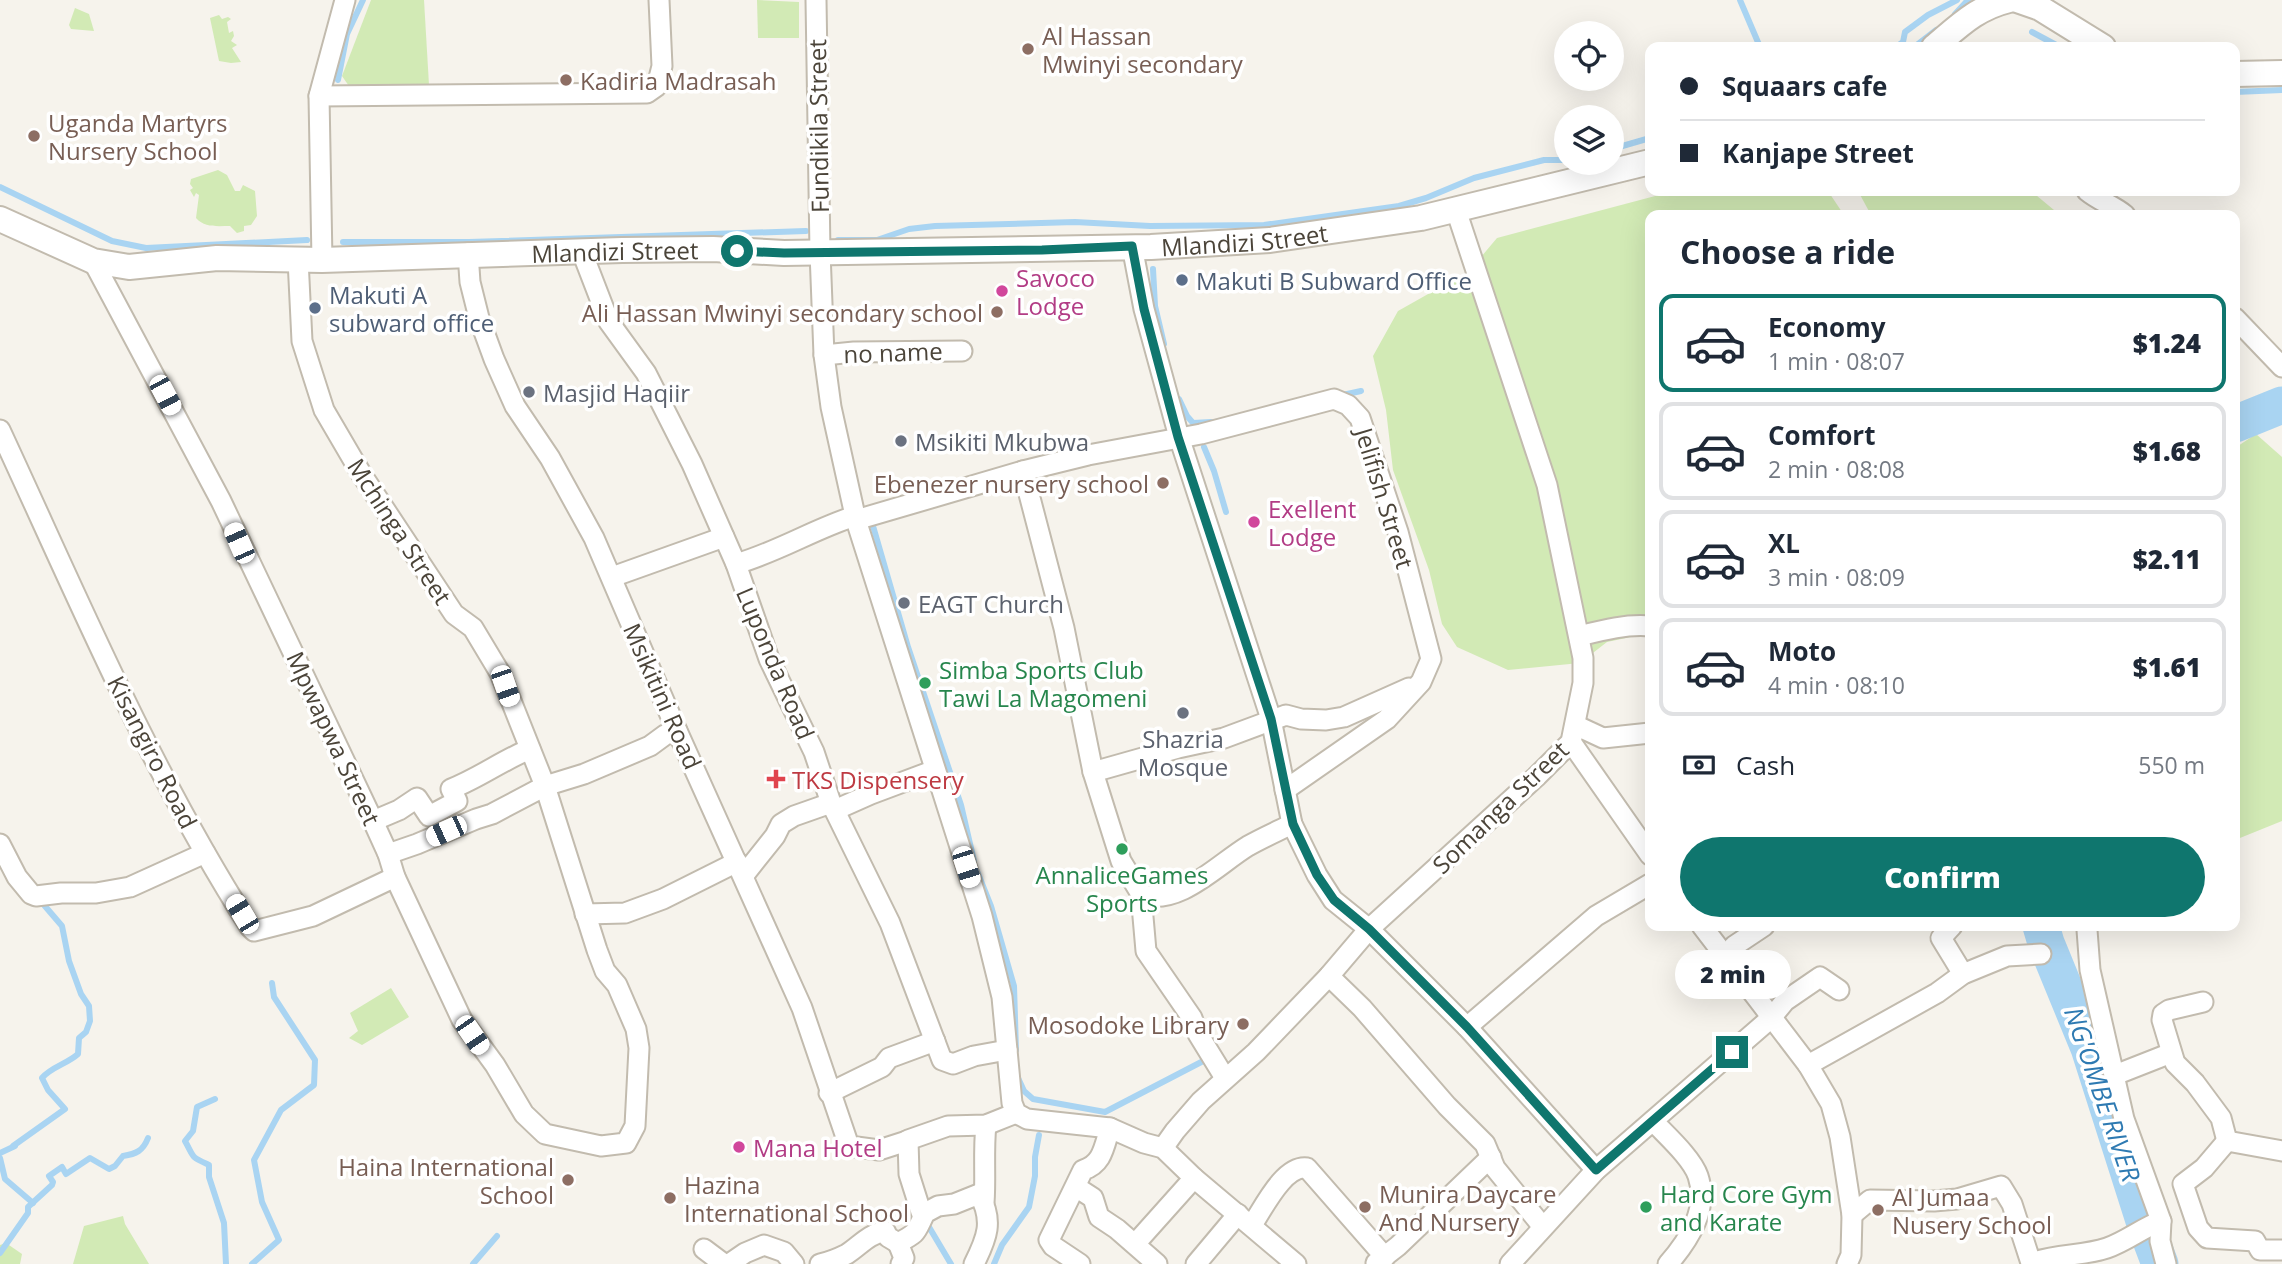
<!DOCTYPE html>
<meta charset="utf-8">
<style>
body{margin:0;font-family:"Open Sans",sans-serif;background:#f6f6f7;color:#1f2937;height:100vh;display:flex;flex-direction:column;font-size:26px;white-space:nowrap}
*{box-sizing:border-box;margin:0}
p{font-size:23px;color:#747a83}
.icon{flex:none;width:38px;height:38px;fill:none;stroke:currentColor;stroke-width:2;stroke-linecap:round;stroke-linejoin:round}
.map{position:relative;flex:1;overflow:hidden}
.panel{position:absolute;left:1645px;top:210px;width:595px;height:721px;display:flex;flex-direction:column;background:#fff;border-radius:14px;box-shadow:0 7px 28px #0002}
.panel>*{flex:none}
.guide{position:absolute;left:1645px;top:42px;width:595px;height:154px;border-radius:14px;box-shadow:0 7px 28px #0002;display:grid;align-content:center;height:154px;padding:0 35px;background:#fff}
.fabs{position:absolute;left:1554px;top:21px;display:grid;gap:14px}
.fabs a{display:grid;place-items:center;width:70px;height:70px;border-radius:50%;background:#fff;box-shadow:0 7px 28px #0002;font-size:35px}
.end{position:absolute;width:32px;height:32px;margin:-16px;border:9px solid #0f766e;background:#fff;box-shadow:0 0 0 4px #fff}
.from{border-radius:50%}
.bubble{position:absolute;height:49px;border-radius:24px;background:#fff;box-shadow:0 7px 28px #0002;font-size:23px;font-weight:800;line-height:49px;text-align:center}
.car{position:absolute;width:21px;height:42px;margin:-21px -10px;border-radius:9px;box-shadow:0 0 5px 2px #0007;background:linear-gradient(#fff 24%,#345 0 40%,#fff 0 76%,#345 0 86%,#fff 0)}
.guide b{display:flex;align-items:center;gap:24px;height:66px;font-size:26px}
.guide b+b{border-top:2px solid #e0e1e3}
.guide i{width:18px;height:18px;background:#1f2937}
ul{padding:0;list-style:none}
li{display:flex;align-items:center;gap:21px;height:98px;margin:0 14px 10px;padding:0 21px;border:4px solid #e0e1e3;border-radius:14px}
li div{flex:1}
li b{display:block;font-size:26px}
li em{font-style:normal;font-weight:800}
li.current{border-color:#0f766e}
li>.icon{width:63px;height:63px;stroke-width:1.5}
h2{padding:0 35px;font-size:32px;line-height:84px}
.pay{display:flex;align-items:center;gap:18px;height:77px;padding:0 35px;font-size:26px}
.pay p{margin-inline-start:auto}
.primary-button{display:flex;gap:14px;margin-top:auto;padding:14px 35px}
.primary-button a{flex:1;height:80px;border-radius:42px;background:#0f766e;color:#fff;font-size:28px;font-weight:800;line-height:80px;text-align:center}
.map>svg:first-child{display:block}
.green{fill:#d2eab5}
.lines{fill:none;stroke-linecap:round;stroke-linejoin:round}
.stream{stroke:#a9d4f2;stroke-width:6}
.river{stroke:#a9d4f2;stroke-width:37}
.minor-casing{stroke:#c2bbae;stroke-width:23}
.tertiary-casing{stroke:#c2bbae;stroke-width:28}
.minor{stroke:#fff;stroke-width:19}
.tertiary{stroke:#fff;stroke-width:24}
.route{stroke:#0f766e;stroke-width:9}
.education-dot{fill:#8d6e63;stroke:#fff;stroke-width:2.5}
.service-dot{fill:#5c6f8a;stroke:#fff;stroke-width:2.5}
.hotel-dot{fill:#d1479c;stroke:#fff;stroke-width:2.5}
.worship-dot{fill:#6b7280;stroke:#fff;stroke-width:2.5}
.leisure-dot{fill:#2e9e5b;stroke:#fff;stroke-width:2.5}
.health-dot{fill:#e0444e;stroke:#fff;stroke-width:2.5}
.labels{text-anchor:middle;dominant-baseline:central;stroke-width:7;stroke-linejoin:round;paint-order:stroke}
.education-label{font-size:24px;fill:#785e54;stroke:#fff;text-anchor:start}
.street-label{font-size:24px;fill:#4b4439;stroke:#fff}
.hotel-label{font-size:24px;fill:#b23c85;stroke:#fff;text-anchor:start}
.service-label{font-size:24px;fill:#4e5e75;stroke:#fff;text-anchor:start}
.worship-label{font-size:24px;fill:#5b616d;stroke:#fff;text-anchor:start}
.leisure-label{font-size:24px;fill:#27864d;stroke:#fff;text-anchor:start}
.health-label{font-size:24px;fill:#be3a42;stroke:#fff;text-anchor:start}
.water-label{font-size:26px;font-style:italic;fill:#2e7ab2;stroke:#fff}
</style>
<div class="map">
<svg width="2282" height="1264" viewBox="0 0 2282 1264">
<rect width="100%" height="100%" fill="#f6f3ec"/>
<g class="green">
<path d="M371,0h53l5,85 -41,5 -37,-1 -9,-13z"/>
<path d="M757,0l42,2v36h-41z"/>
<path d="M75,8l14,6 5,17 -23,-2 -2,-4z"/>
<path d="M219,15l3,4 6,-2 3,2 -4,3 2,11 4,-2 1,5 -3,5 6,4 -5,3 9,14 -10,1 -12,-2 -9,-43z"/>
<path d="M218,170l9,5 8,16h5l3,-6 12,6 2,25 -6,9 -7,1v5l-7,2 -7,-7c-13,0 -25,2 -34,-8l3,-23 -3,-2 -2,4 -4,-7 3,-2 -3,-4 1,-5z"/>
<path d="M1674,191h154l16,24h-194v418l-43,9 -27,21 -72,7 -51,-23 -15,-23 -13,-54 -36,-100 -7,-60 -13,-54 25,-45 62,-35 27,-2 -6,-17 16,-19z"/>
<path d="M1858,191h173l29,24h-189z"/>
<path d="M2256,434l26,23v364l-47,19v-392z"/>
<path d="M391,988l18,29 -47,28 -13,-7 9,-7 -8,-18z"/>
<path d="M123,1216l2,8 24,40h-76l11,-38z"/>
<path d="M6,1243l16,11 -2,10h-20v-19z"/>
</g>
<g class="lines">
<g class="stream">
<path d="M1740,0l20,47"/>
<path d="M1955,14l13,-14"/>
<path d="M2032,32l28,15"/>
<path d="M1896,47l7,-5 2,-10 23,-17 29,-15"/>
<path d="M1914,47l22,-17"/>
<path d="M338,80l9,-46 16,-34"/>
<path d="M2235,92l47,-2"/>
<path d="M1612,149l38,-11"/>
<path d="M0,187l112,54 34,7 161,-8"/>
<path d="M838,240h39l32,-11 26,-3 140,-4 75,4 114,-1 135,-19 27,-8 48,-20 70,-18h22"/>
<path d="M343,242h126l337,-11"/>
<path d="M1153,269l2,37 9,38"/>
<path d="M1338,396l23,-5"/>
<path d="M1179,399l8,17 6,7 18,-1"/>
<path d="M1204,447l10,24 12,41"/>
<path d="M871,519l37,128 53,158 13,56"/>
<path d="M977,871l14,35 23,80 2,64"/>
<path d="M1018,1078l6,13 9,8 72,13 104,-54"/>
<path d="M215,1099l-18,8 -4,24 -8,10c10,18 5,15 24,24v12l15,46 2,41"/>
<path d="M0,1153l15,-7h-2l52,-37 -17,-19 -6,-12c9,-11 25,-14 36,-24l1,-16 7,-6 4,-11 -1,-15 -8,-12 -12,-33 -7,-35 -18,-21"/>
<path d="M0,1158l5,21 28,24"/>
<path d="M929,1227l22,37"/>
<path d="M0,1253l28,-40v-6l24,-22 1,-3 -4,-6 13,-9 4,7 24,-16 19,11 6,-3 8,-10c13,-2 20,-5 25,-18"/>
<path d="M252,1264l27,-24 -17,-38 -8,-42 27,-50 33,-25 1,-25 -41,-63 -2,-14"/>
<path d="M473,1264l24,-28"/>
<path d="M994,1264l8,-19 27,-38 6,-31v-19l4,-22"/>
</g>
<g class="river">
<path d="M2235,424l47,-19"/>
<path d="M2041,926l5,17 43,105 57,179 14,37"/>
</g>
<g class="minor-casing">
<g id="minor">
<path d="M816,0l4,252 4,103 7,52 25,113 126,396 20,81 10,106 4,10 11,6 83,9 34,15 19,5 31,30 102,86"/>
<path d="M319,96l328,-3 10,-7 5,-20 -3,-66"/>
<path d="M2087,191c12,10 26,14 38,24"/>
<path d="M1132,246l12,63 35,128 92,282 21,105 25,51 16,25 36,29 98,98 129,143"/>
<path d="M582,252l27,70 37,51 46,91 44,100 33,95 45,93 17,51 59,120 52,137 11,4 21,-8 33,-6"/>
<path d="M468,253l2,29 9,36 15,41 21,47 35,52 44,80 80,186 128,284 47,138 30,4 28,-9"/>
<path d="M322,260l-3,-164 26,-96"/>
<path d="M93,261l128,240 152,320 15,33 7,23 67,143 33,45 29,49 21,20 56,12 25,-3 9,-17 4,-78 -3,-19 -19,-44 -12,-14 -8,-21 -52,-164 -45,-113 -27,-45 -19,-14 -92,-139 -38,-65 -22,-69 -4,-82"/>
<path d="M2235,318l47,49"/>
<path d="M824,355l30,-3 108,-1"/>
<path d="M0,430c78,168 150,341 250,497l4,4 59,-15 82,-39"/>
<path d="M1023,471l41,157 29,144 28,89 20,33c37,13 76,-29 107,-48 14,-8 30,-15 44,-22"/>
<path d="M856,520l167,-49 65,-16 113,-21 133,-35 14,6 12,13 38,114 33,127 -10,23 -34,37 -102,71"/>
<path d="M736,564c42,-12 78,-35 119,-48"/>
<path d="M612,577l112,-40"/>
<path d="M1579,636c24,-6 47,-12 71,-10"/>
<path d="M1575,725l28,13 47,-5"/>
<path d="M1571,742l79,113"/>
<path d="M1093,772l85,-24 46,-10 62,-23 15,4 25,1 18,-3 65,-29"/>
<path d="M835,810l36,-16 64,-24"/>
<path d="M373,821l26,-11 18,-12 12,18 28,-15 -6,-12c28,-11 52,-29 79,-40"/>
<path d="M0,844l17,33 14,17 5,2 25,-3h35l34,-6 75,-34"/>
<path d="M388,854l29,-10 59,-25 16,-5 53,-28 39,-12 66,-28 15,-11 12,-4"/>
<path d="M744,875l31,-39 6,-12 13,-8 37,-13"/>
<path d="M1141,894l5,57 46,67 6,16 27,44"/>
<path d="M585,914l40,-1 38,-14 74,-37"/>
<path d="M1702,926l106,139 23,39 9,33 12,78 -1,40 -4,9"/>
<path d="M1952,926l-11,12 22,36"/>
<path d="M2087,930l3,40 34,149 37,102 -1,20 6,23"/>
<path d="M1731,965l3,-19 30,-20"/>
<path d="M1329,976l33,32 85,98 38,38 10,24 48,59"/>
<path d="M2203,1002l-34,8 -6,4 -1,6 13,43 20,20 26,35 6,23"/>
<path d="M1467,1027l129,-111 54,-32"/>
<path d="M1808,1065l129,-72 26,-19 44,-18 34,-2"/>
<path d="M2115,1075l56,-22"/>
<path d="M829,1093l53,-26 7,-9 46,-17"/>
<path d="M1653,1121c13,14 39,37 45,55 11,33 -9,64 -30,88"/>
<path d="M2227,1141l-23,27 -21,16 15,44 9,10 48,3 5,9h22"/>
<path d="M2227,1141l55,10"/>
<path d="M1163,1148l12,-17 26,-30 55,-49 73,-76 40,-47 167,-152 35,-35 12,-59v-25l-36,-173 -91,-275"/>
<path d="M1076,1187l17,11 6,19 18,12 40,35"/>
<path d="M984,1203c2,-26 -1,-52 2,-78"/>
<path d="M925,1213l-4,-1 -12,-38 -1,-34 40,-14 38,-1 30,-12"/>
<path d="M1852,1215l18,-15 64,1 23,-2 44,-13 11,18 19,59c25,-9 52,-7 76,-15 20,-7 35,-20 54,-27"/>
<path d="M1252,1225c12,-18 32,-60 55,-57l78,89"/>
<path d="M898,1243l6,15 -3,6"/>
<path d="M1135,1244l59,-66"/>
<path d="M704,1249l20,15"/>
<path d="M1376,1263l22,-17 93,-89"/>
<path d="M729,1264l16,-11 19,-8 20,7 10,12"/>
<path d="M820,1264c9,-2 19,-6 27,-10 14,-9 20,-19 38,-23l3,6 10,6c21,-11 17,-10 27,-30l13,-7 16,-2 25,-10c15,27 8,44 -5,70"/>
<path d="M1080,1264l-27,-18 -4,-6 34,-70c20,-6 21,-24 27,-42"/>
<path d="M1196,1264l42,-50"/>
<path d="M1510,1264l86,-94 175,-152 14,-17 35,-24 19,13"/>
</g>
</g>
<g class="tertiary-casing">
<g id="tertiary">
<path d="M2017,0l23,8 63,39"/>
<path d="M1934,47c25,-21 42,-39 75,-47"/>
<path d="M2235,74l47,-1"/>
<path id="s1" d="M0,219l93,42 36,6 88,-9 105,2 300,-10 91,-1 71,4 367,-6 119,-7 151,-22 229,-56"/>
</g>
</g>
<use href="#minor" class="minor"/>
<use href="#tertiary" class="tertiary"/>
</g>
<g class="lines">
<path class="route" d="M737,251l47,2 258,-3 90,-4 12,63 34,128 93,282 22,105 24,51 17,25 35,29 98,98 129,143 136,-118"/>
</g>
<g class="education-dot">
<circle cx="1028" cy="49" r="7"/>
<circle cx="566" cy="80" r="7"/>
<circle cx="34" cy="136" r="7"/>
<circle cx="997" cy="312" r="7"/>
<circle cx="1163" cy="483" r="7"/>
<circle cx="1243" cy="1024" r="7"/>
<circle cx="568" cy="1180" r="7"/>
<circle cx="670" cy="1198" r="7"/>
<circle cx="1365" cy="1207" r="7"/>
<circle cx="1878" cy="1210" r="7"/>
</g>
<g class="service-dot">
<circle cx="1182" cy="280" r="7"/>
<circle cx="315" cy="308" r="7"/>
</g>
<g class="hotel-dot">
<circle cx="1002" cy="291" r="7"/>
<circle cx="1254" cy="522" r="7"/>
<circle cx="739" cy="1147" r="7"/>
</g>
<g class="worship-dot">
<circle cx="529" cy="392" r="7"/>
<circle cx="901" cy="441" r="7"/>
<circle cx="904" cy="603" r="7"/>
<circle cx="1183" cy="713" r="7"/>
</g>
<g class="leisure-dot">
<circle cx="925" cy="683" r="7"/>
<circle cx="1122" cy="849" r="7"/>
<circle cx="1646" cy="1207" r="7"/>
</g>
<path class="health-dot" d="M772.5 768.5h7v7h7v7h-7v7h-7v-7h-7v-7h7z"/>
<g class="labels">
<g class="education-label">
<text x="1042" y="35">Al Hassan<tspan x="1042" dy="28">Mwinyi secondary</tspan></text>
<text x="580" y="80">Kadiria Madrasah</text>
<text x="48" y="122">Uganda Martyrs<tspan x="48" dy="28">Nursery School</tspan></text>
<text x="983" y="312" text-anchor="end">Ali Hassan Mwinyi secondary school</text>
<text x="1149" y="483" text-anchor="end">Ebenezer nursery school</text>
<text x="1229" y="1024" text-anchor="end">Mosodoke Library</text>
<text x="554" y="1166" text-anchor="end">Haina International<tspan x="554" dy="28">School</tspan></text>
<text x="684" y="1184">Hazina<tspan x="684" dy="28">International School</tspan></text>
<text x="1379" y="1193">Munira Daycare<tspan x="1379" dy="28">And Nursery</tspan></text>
<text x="1892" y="1196">Al Jumaa<tspan x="1892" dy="28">Nusery School</tspan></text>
</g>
<g class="street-label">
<text transform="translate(818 126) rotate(-91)">Fundikila Street</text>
<text stroke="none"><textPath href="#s1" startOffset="1255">Mlandizi Street</textPath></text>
<text stroke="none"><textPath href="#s1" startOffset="625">Mlandizi Street</textPath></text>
<text transform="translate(893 352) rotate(-2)">no name</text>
<text transform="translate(1385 498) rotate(73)">Jelifish Street</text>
<text transform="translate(400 531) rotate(57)">Mchinga Street</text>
<text transform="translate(776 663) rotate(67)">Luponda Road</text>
<text transform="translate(663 696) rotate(66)">Msikitini Road</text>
<text transform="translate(334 738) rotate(65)">Mpwapwa Street</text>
<text transform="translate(153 752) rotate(63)">Kisangiro Road</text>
<text transform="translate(1500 807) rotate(-44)">Somanga Street</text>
</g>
<g class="hotel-label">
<text x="1016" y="277">Savoco<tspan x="1016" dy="28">Lodge</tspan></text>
<text x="1268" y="508">Exellent<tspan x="1268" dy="28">Lodge</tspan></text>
<text x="753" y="1147">Mana Hotel</text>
</g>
<g class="service-label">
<text x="1196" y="280">Makuti B Subward Office</text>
<text x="329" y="294">Makuti A<tspan x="329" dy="28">subward office</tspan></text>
</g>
<g class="worship-label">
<text x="543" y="392">Masjid Haqiir</text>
<text x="915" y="441">Msikiti Mkubwa</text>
<text x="918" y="603">EAGT Church</text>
<text x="1183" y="738" text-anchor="middle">Shazria<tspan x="1183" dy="28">Mosque</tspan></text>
</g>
<g class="leisure-label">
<text x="939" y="669">Simba Sports Club<tspan x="939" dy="28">Tawi La Magomeni</tspan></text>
<text x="1122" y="874" text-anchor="middle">AnnaliceGames<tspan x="1122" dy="28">Sports</tspan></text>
<text x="1660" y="1193">Hard Core Gym<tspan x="1660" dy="28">and Karate</tspan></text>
</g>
<g class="health-label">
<text x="792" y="779">TKS Dispensery</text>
</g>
<g class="water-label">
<text transform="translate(2103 1094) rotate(71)">NG'OMBE RIVER</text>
</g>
</g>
</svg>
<div class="fabs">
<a><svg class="icon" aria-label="locate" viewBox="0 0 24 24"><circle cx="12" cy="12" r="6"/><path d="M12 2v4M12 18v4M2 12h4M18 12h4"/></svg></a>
<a><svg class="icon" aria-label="layers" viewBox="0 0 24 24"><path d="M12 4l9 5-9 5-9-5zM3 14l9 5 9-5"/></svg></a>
</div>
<i class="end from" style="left:737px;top:251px"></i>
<i class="end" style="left:1732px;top:1052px"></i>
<div class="bubble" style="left:1675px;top:950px;width:116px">2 min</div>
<i class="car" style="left:165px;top:395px;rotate:152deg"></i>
<i class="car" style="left:239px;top:543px;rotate:336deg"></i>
<i class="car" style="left:505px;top:686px;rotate:161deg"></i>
<i class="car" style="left:446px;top:831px;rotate:246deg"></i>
<i class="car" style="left:966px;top:867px;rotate:162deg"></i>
<i class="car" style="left:242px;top:914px;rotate:329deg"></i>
<i class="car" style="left:472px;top:1035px;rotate:146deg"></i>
<div class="guide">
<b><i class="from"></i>Squaars cafe</b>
<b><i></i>Kanjape Street</b>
</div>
<section class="panel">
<h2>Choose a ride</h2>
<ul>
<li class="current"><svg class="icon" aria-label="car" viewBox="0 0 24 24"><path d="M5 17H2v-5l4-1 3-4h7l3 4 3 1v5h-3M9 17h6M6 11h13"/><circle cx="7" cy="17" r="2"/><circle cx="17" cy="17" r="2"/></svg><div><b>Economy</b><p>1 min · 08:07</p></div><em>$1.24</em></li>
<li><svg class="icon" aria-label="car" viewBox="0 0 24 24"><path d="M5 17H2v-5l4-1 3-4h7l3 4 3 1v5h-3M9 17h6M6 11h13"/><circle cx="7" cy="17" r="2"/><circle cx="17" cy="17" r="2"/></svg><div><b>Comfort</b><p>2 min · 08:08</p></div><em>$1.68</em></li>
<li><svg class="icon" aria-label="car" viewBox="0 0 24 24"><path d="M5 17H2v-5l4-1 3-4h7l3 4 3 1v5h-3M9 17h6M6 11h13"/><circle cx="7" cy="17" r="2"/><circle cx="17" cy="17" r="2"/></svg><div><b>XL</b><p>3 min · 08:09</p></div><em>$2.11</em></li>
<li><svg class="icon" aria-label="car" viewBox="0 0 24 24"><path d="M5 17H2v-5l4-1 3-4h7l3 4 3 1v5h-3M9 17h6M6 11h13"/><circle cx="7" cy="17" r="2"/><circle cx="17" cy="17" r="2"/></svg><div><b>Moto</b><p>4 min · 08:10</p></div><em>$1.61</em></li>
</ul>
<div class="pay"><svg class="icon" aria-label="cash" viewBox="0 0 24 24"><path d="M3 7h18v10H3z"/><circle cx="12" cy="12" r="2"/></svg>Cash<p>550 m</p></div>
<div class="primary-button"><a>Confirm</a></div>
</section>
</div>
